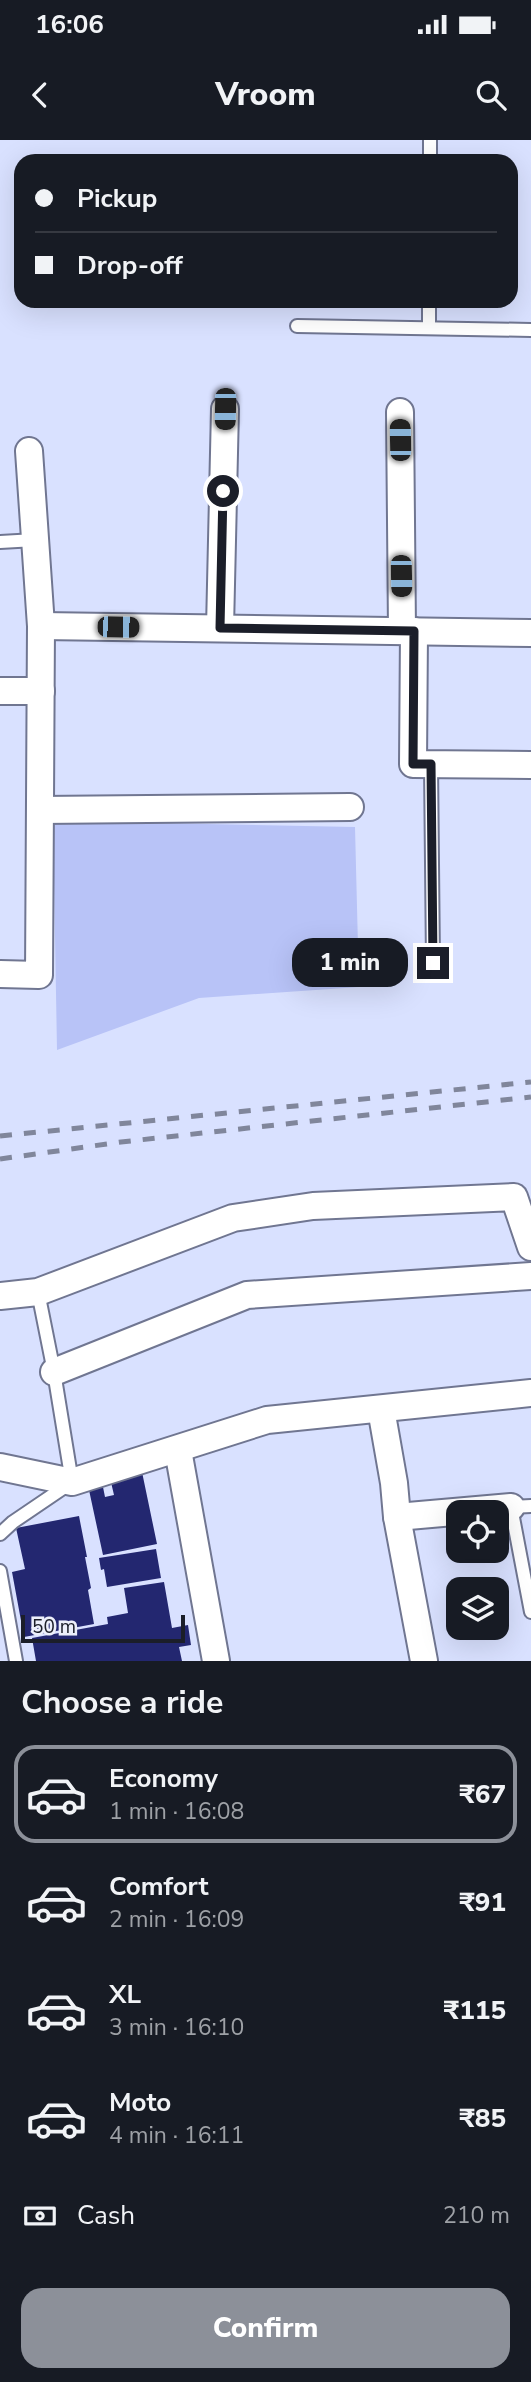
<!DOCTYPE html>
<meta charset="utf-8">
<style>
body{margin:0;font-family:"Nunito Sans",sans-serif;background:#20242c;color:#f1f3f6;height:100vh;display:flex;flex-direction:column;font-size:26px;white-space:nowrap}
*{box-sizing:border-box;margin:0}
p{font-size:23px;color:#9ea1a6}
.icon{flex:none;width:38px;height:38px;fill:none;stroke:currentColor;stroke-width:2;stroke-linecap:round;stroke-linejoin:round}
.map{position:relative;height:1521px;overflow:hidden}
.sheet{display:flex;flex-direction:column;background:#171b24;flex:1}
.sheet>*{flex:none}
.top-card{position:absolute;left:14px;top:14px;width:504px;height:154px;border-radius:21px;box-shadow:0 7px 28px #0002;display:grid;align-content:center;height:154px;padding:0 21px;background:#171b24}
.tools{position:absolute;left:446px;top:1360px;display:grid;gap:14px}
.tools a{display:grid;place-items:center;width:63px;height:63px;border-radius:14px;background:#171b24;box-shadow:0 7px 28px #0002;font-size:35px}
.scale{position:absolute;left:21px;bottom:18px;width:164px;box-sizing:border-box;padding-left:7px;border:4px solid #1b1e29;border-top:0;font-size:19px;line-height:24px;white-space:nowrap;color:#1b1e29;-webkit-text-stroke:5px #eceffb;paint-order:stroke}
.end{position:absolute;width:32px;height:32px;margin:-16px;border:9px solid #1b1e29;background:#fff;box-shadow:0 0 0 4px #fff}
.from{border-radius:50%}
.bubble{position:absolute;height:49px;border-radius:21px;background:#171b24;box-shadow:0 7px 28px #0002;font-size:23px;font-weight:800;line-height:49px;text-align:center}
.car{position:absolute;width:21px;height:42px;margin:-21px -10px;border-radius:9px;box-shadow:0 0 5px 2px #0007;background:linear-gradient(#222 24%,#8ab4d8 0 40%,#222 0 76%,#8ab4d8 0 86%,#222 0)}
.top-card b{display:flex;align-items:center;gap:24px;height:66px;font-size:26px}
.top-card b+b{border-top:2px solid #363941}
.top-card i{width:18px;height:18px;background:#f1f3f6}
ul{padding:0;list-style:none}
li{display:flex;align-items:center;gap:21px;height:98px;margin:0 14px 10px;padding:0 7px;border:4px solid transparent;border-radius:21px}
li div{flex:1}
li b{display:block;font-size:26px}
li em{font-style:normal;font-weight:800}
li.current{border-color:#8c9099}
li>.icon{width:63px;height:63px;stroke-width:1.5}
h2{padding:0 21px;font-size:32px;line-height:84px}
.pay{display:flex;align-items:center;gap:18px;height:77px;padding:0 21px;font-size:26px}
.pay p{margin-inline-start:auto}
.action{display:flex;gap:14px;margin-top:auto;padding:14px 21px}
.action a{flex:1;height:80px;border-radius:21px;background:#8c9099;color:#fff;font-size:28px;font-weight:800;line-height:80px;text-align:center}
.status{display:flex;justify-content:space-between;align-items:center;height:49px;padding:0 35px;background:#171b24;direction:ltr}
.status svg{height:19px;fill:currentColor}
header{display:flex;justify-content:space-between;align-items:center;height:91px;padding:0 21px;background:#171b24;font-size:32px;font-weight:800}
.map>svg:first-child{display:block}
.green{fill:#b8c3f7}
.building{fill:#232770}
.lines{fill:none;stroke-linecap:round;stroke-linejoin:round}
.lane-casing{stroke:#707691;stroke-width:16}
.street-casing{stroke:#707691;stroke-width:30}
.lane{stroke:#fff;stroke-width:12}
.street{stroke:#fff;stroke-width:26}
.rail{stroke:#80869b;stroke-width:5;stroke-dasharray:12 12;stroke-linecap:butt}
.route{stroke:#1b1e29;stroke-width:9}
</style>
<div class="status"><b>16:06</b><svg viewBox="0 0 49 12"><path d="M0 12V9h3v3zM5 12V6h3v6zM10 12V3h3v9zM15 12V0h3v12zM26 1h20v11H26zM47 4h2v5h-2z"/></svg></div>
<header><svg class="icon" aria-label="back" viewBox="0 0 24 24"><path d="M15 5l-7 7 7 7"/></svg>Vroom<svg class="icon" aria-label="search" viewBox="0 0 24 24"><circle cx="10" cy="10" r="6"/><path d="M15 15l6 6"/></svg></header>
<div class="map">
<svg width="531" height="1521" viewBox="0 0 531 1521">
<rect width="100%" height="100%" fill="#d9e1ff"/>
<path class="green" d="M53,681l302,6 4,160 -160,11 -142,52z"/>
<g class="building">
<path d="M142,1332l15,72 -54,11 -14,-65 14,-3 2,10 9,-2 -4,-17z"/>
<path d="M79,1376l8,41h-2l6,31 -3,2 6,34 -70,13 -12,-65 13,-3 -9,-41z"/>
<path d="M156,1409l5,29 -54,9 -3,-18 -3,1 -2,-12z"/>
<path d="M164,1442l8,46 16,-3 3,20 -12,2 3,14h-146l-4,-23 76,-14 -1,-7 21,-4 -4,-25z"/>
</g>
<g class="lines">
<g class="lane-casing">
<g id="lane">
<path d="M430,21v-21"/>
<path d="M297,186l234,4"/>
<path d="M429,188v-27"/>
<path d="M0,402l35,-2"/>
<path d="M431,624l2,199"/>
<path d="M531,1366l-20,1 20,105"/>
<path d="M0,1394l13,-12 59,-40 -18,-110 -16,-80"/>
<path d="M0,1431l16,90"/>
</g>
</g>
<g class="street-casing">
<g id="street">
<path d="M400,272l2,218"/>
<path d="M41,486l490,7"/>
<path d="M220,488l5,-219"/>
<path d="M414,491l-1,133 118,1"/>
<path d="M0,551h41"/>
<path d="M40,670l310,-3"/>
<path d="M0,834l39,1 2,-349 -12,-175"/>
<path d="M0,1156l38,-4 195,-74 80,-12 201,-9 17,50"/>
<path d="M54,1232l193,-77 284,-19"/>
<path d="M381,1269l13,74 3,34 27,144"/>
<path d="M178,1310l38,211"/>
<path d="M0,1327l72,15 195,-62 264,-27"/>
<path d="M397,1377l114,-10"/>
</g>
</g>
<use href="#lane" class="lane"/>
<use href="#street" class="street"/>
<g class="rail">
<path d="M0,996l531,-54"/>
<path d="M0,1019l121,-17 410,-45"/>
</g>
</g>
<g class="lines">
<path class="route" d="M223,351l-3,137 194,3 -1,133h18l2,199"/>
</g>
</svg>
<div class="tools">
<a><svg class="icon" aria-label="locate" viewBox="0 0 24 24"><circle cx="12" cy="12" r="6"/><path d="M12 2v4M12 18v4M2 12h4M18 12h4"/></svg></a>
<a><svg class="icon" aria-label="layers" viewBox="0 0 24 24"><path d="M12 4l9 5-9 5-9-5zM3 14l9 5 9-5"/></svg></a>
</div>
<div class="scale">50 m</div>
<i class="end from" style="left:223px;top:351px"></i>
<i class="end" style="left:433px;top:823px"></i>
<div class="bubble" style="left:292px;top:798px;width:116px">1 min</div>
<i class="car" style="left:225px;top:269px;rotate:181deg"></i>
<i class="car" style="left:400px;top:300px;rotate:359deg"></i>
<i class="car" style="left:401px;top:436px;rotate:179deg"></i>
<i class="car" style="left:118px;top:487px;rotate:91deg"></i>
<div class="top-card">
<b><i class="from"></i>Pickup</b>
<b><i></i>Drop-off</b>
</div>
</div>
<section class="sheet">
<h2>Choose a ride</h2>
<ul>
<li class="current"><svg class="icon" aria-label="car" viewBox="0 0 24 24"><path d="M5 17H2v-5l4-1 3-4h7l3 4 3 1v5h-3M9 17h6M6 11h13"/><circle cx="7" cy="17" r="2"/><circle cx="17" cy="17" r="2"/></svg><div><b>Economy</b><p>1 min · 16:08</p></div><em>₹67</em></li>
<li><svg class="icon" aria-label="car" viewBox="0 0 24 24"><path d="M5 17H2v-5l4-1 3-4h7l3 4 3 1v5h-3M9 17h6M6 11h13"/><circle cx="7" cy="17" r="2"/><circle cx="17" cy="17" r="2"/></svg><div><b>Comfort</b><p>2 min · 16:09</p></div><em>₹91</em></li>
<li><svg class="icon" aria-label="car" viewBox="0 0 24 24"><path d="M5 17H2v-5l4-1 3-4h7l3 4 3 1v5h-3M9 17h6M6 11h13"/><circle cx="7" cy="17" r="2"/><circle cx="17" cy="17" r="2"/></svg><div><b>XL</b><p>3 min · 16:10</p></div><em>₹115</em></li>
<li><svg class="icon" aria-label="car" viewBox="0 0 24 24"><path d="M5 17H2v-5l4-1 3-4h7l3 4 3 1v5h-3M9 17h6M6 11h13"/><circle cx="7" cy="17" r="2"/><circle cx="17" cy="17" r="2"/></svg><div><b>Moto</b><p>4 min · 16:11</p></div><em>₹85</em></li>
</ul>
<div class="pay"><svg class="icon" aria-label="cash" viewBox="0 0 24 24"><path d="M3 7h18v10H3z"/><circle cx="12" cy="12" r="2"/></svg>Cash<p>210 m</p></div>
<div class="action"><a>Confirm</a></div>
</section>
